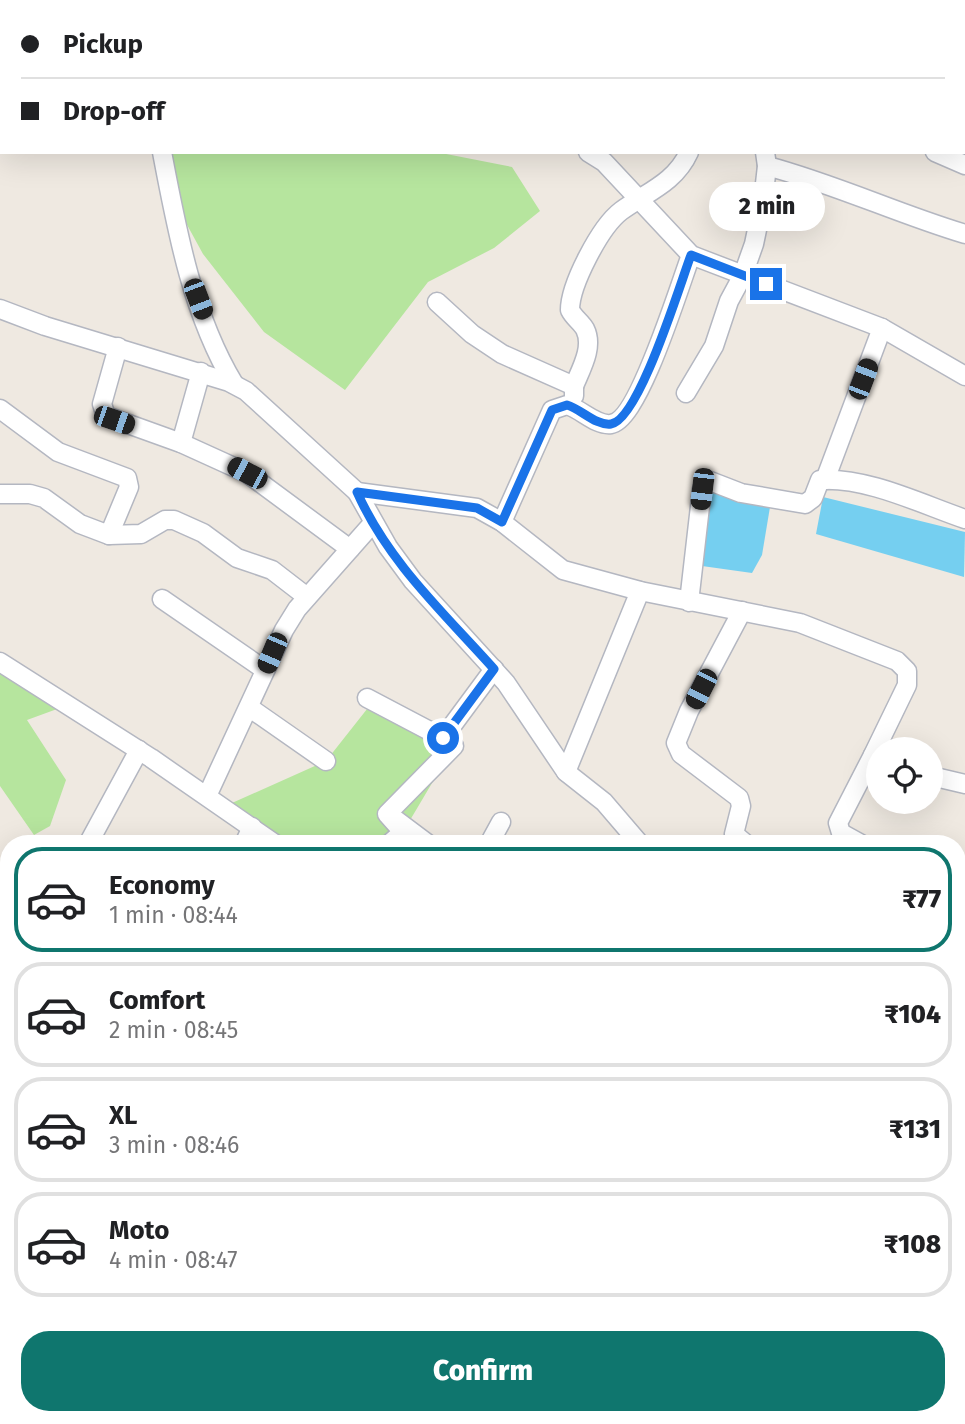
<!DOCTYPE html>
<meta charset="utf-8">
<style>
body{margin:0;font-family:"Fira Sans",sans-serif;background:#f2f2f2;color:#202124;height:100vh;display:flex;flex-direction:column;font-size:26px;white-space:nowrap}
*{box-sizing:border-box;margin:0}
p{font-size:23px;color:#757577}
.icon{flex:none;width:38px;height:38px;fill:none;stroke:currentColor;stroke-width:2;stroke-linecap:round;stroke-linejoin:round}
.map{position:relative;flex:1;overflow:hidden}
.side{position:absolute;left:0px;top:835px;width:966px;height:590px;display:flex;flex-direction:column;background:#fff;border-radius:28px 28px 0 0;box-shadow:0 7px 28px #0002}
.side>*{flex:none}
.banner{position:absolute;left:0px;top:0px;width:966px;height:154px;box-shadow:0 7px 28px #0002;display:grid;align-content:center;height:154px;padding:0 21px;background:#fff}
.tools{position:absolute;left:866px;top:737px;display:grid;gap:14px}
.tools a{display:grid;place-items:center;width:77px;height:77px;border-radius:50%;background:#fff;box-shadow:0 7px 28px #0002;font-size:35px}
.end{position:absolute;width:32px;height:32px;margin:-16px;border:9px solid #1a73e8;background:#fff;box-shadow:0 0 0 4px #fff}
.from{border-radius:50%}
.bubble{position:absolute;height:49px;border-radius:24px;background:#fff;box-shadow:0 7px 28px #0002;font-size:23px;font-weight:800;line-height:49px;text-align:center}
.car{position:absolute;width:21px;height:42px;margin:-21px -10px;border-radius:9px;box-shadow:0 0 5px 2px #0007;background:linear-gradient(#222 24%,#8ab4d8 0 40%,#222 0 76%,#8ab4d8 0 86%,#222 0)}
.banner b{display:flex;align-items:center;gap:24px;height:66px;font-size:26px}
.banner b+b{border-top:2px solid #e0e0e0}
.banner i{width:18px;height:18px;background:#202124}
ul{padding:12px 0 0;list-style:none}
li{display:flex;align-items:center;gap:21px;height:105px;margin:0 14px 10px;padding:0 7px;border:4px solid #e0e0e0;border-radius:28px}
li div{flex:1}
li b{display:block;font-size:26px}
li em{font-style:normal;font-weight:800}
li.on{border-color:#0f766e}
li>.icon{width:63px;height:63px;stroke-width:1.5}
.action{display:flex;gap:14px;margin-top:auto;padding:14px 21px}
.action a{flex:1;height:80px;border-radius:28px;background:#0f766e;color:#fff;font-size:28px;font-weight:800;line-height:80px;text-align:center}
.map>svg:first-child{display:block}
.green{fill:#b6e59e}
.water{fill:#75cff0}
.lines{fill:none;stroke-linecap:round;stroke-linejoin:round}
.minor-casing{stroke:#b4b7c1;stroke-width:21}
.highway-casing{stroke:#c9c9c9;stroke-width:28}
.minor{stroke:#fff;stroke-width:18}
.highway{stroke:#ffa35c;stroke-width:24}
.route{stroke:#1a73e8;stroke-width:9}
</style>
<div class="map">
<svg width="965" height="1424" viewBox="0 0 965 1424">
<rect width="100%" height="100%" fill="#efe9e1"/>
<g class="green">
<path d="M171,152h265l76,15 28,44 -46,37 -66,34 -83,108 -81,-58 -61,-78 -35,-64z"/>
<path d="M0,664l68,41 -41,15 39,60 -16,46 -16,9 -34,-49z"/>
<path d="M371,704l83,42 -51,86 -4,11h-125l-51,-36 103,-46z"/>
<path d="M491,1416h424l-4,8h-421z"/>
</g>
<g class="water">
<path d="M707,491l64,10 -9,54 -10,18 -50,-7z"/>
<path d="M823,497l142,35 -1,45 -148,-43z"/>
</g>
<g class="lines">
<g class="minor-casing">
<g id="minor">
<path d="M591,0l5,2"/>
<path d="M442,2v-2"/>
<path d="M570,2l1,-2"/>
<path d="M834,2v-2"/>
<path d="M964,86h1"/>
<path d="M162,152c15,79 30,162 72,232"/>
<path d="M588,152l16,10 87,93 191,73 83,48"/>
<path d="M935,152l30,13"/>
<path d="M767,166c68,18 131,48 198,68"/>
<path d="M437,302l35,32 30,20 72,32v10"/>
<path d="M0,309l45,17 184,56 17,9 111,101 31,55 25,34 93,102 60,89 38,30 36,42"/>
<path d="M118,347l-16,57 4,12 75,27 66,30 103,76"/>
<path d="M574,386c7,-17 20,-39 11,-57 -4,-7 -11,-11 -15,-19 0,-25 30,-83 51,-99 26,-19 54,-28 68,-59"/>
<path d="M686,393l28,-47 15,-45 14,-26 11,-31 9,-43 4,-35 -2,-14"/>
<path d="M0,409l58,43 69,26 2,9 -20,48"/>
<path d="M181,443l20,-71"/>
<path d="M825,480l57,-152"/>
<path d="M357,492l120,16 25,14 61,48 77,21 160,32 97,38 10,10v14l-34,70 5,3"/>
<path d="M0,494h30l14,4 36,26 29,11 32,-1 24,-14h9l29,13 34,25 35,12 35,27"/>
<path d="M502,522l50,-112 15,-5c14,4 29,21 44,19 28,-4 69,-140 80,-169"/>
<path d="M162,599l103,71"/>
<path d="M689,602l13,-113 8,-8 31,12 64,11 8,-6 7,-18c47,-3 101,24 145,39"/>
<path d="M742,611l-53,100 -13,32 5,11 58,44 2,8 -7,28 12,10"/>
<path d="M0,662l151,96 124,86"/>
<path d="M367,698l76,40"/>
<path d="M250,708l76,53"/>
<path d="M566,772l74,-181"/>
<path d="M931,776l34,8"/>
<path d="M207,796l77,-166 13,-21 76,-86"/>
<path d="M396,820l32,24"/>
<path d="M88,844l51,-94"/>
<path d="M244,844l8,-17"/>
<path d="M389,844l14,-12 -16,-18 67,-68 -11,-8 51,-69"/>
<path d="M489,844l12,-22"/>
<path d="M861,844l-20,-11 -3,-10 35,-68"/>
<path d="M957,1034l8,-16"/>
<path d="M0,1154l9,5"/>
<path d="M957,1202l8,-4"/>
<path d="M0,1263l9,-9"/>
<path d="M957,1263l8,18"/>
<path d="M957,1311l8,6"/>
<path d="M0,1360l9,8"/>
<path d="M61,1416l13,8"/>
<path d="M364,1416l9,8"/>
<path d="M109,1424l2,-8"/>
<path d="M490,1424v-8"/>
<path d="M907,1424l4,-8"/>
</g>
</g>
<g class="highway-casing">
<g id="highway">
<path d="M90,2l2,-2"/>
<path d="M0,106l2,-2"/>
</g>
</g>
<use href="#minor" class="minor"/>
<use href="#highway" class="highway"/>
</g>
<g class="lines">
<path class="route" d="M443,738l51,-69c-50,-56 -106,-107 -137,-177l120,16 25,14 50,-112 15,-5c14,4 29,21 44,19 28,-4 69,-140 80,-169l75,29"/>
</g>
</svg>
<div class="tools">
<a><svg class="icon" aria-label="locate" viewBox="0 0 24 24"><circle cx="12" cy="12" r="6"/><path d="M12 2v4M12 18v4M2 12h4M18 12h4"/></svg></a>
</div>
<i class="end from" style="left:443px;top:738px"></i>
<i class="end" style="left:766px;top:284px"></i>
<div class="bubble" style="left:709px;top:182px;width:116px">2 min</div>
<i class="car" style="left:198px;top:299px;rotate:159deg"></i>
<i class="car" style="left:863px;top:379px;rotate:21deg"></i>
<i class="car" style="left:114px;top:420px;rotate:109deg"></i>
<i class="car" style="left:247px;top:473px;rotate:298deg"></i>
<i class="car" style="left:702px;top:489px;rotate:187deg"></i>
<i class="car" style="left:272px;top:653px;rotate:203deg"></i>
<i class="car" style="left:701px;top:689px;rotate:207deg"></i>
<div class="banner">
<b><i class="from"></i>Pickup</b>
<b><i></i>Drop-off</b>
</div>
<section class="side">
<ul>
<li class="on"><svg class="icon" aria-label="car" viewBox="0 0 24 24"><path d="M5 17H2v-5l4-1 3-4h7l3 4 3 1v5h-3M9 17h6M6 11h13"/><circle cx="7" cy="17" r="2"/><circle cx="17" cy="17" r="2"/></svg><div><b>Economy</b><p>1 min · 08:44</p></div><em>₹77</em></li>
<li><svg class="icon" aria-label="car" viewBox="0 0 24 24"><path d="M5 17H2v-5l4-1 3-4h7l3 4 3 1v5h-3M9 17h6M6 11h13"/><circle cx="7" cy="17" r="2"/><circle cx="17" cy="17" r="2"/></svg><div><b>Comfort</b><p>2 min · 08:45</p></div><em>₹104</em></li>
<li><svg class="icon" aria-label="car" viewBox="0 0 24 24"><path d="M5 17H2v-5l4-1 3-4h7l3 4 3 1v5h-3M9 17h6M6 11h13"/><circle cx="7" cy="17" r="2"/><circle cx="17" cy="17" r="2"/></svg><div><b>XL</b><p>3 min · 08:46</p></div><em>₹131</em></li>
<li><svg class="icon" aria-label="car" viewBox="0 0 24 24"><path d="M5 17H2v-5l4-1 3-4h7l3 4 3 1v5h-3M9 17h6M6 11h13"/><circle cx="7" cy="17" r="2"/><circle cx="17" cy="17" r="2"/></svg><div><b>Moto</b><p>4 min · 08:47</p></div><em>₹108</em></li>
</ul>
<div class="action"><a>Confirm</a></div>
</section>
</div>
